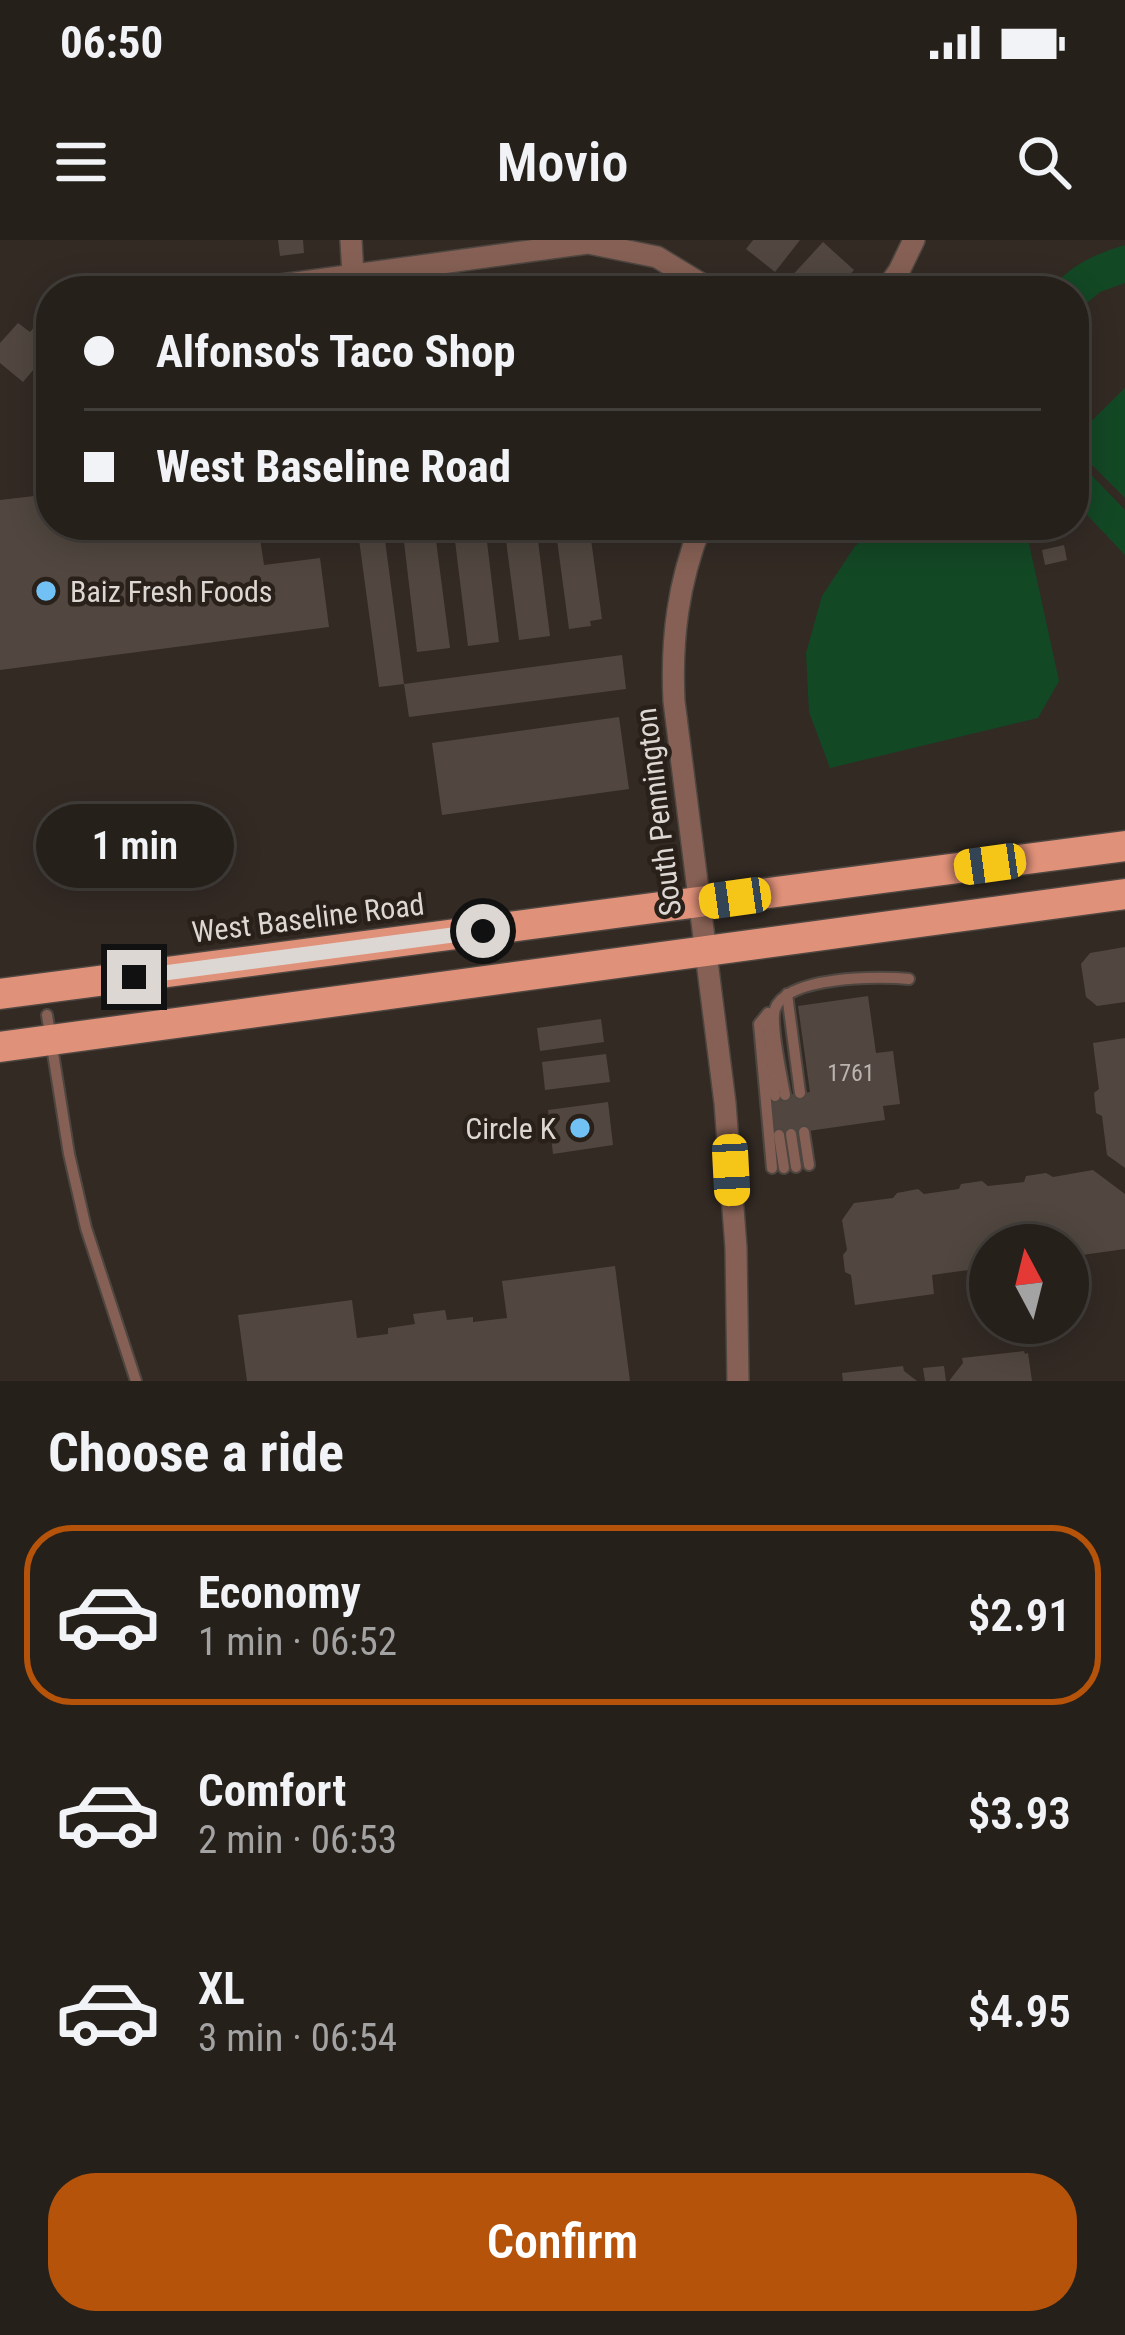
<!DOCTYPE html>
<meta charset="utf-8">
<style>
body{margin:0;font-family:"Roboto Condensed",sans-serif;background:#322d28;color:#f1f3f6;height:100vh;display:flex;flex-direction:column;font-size:45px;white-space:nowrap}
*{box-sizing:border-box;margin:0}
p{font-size:39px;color:#a4a3a3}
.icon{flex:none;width:66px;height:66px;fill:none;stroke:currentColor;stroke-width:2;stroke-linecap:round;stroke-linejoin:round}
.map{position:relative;height:1141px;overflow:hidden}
.sheet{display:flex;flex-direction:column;background:#26201b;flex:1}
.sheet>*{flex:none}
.hud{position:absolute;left:36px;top:36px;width:1053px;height:264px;border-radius:48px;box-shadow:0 6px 30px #0003,0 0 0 3px #423e3a;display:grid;align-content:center;height:264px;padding:0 48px;background:#26201b}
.needle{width:78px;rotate:353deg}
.tools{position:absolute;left:969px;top:984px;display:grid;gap:24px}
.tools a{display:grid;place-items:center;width:120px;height:120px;border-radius:50%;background:#26201b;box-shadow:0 6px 30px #0003,0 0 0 3px #423e3a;font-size:60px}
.end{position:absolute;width:54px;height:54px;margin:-27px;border:15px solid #ddd7d3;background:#111;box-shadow:0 0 0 6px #111}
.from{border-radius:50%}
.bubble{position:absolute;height:84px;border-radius:42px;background:#26201b;box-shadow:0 6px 30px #0003,0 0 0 3px #423e3a;font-size:39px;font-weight:600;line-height:84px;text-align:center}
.car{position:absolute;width:36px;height:72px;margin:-36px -18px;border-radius:15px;box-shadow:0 0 9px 3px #0007;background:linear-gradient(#f5c518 24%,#345 0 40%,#f5c518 0 76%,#345 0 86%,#f5c518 0)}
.hud b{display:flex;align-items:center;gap:42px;height:114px;font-size:45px}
.hud b+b{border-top:3px solid #423e3a}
.hud i{width:30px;height:30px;background:#f1f3f6}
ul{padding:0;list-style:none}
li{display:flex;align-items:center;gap:36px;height:180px;margin:0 24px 18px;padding:0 24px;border:6px solid transparent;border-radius:48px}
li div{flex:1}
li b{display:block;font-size:45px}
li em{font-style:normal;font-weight:600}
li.on{border-color:#b45309}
li>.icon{width:108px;height:108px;stroke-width:1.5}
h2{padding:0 48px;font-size:54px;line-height:144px}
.cta{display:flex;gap:24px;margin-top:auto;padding:24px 48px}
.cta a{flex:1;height:138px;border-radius:48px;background:#b45309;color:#fff;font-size:48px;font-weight:600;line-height:138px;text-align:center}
.status{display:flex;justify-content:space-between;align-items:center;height:84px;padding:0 60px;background:#26201b;direction:ltr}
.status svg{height:33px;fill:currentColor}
header{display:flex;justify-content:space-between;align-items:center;height:156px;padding:0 48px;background:#26201b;font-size:54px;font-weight:600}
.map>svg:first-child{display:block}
.green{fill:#134825}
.building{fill:#514740}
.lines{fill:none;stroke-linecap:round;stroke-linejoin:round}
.lane-casing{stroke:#4e4640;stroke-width:14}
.street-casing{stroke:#4e4640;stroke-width:24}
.primary-casing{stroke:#4e4640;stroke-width:33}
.lane{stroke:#866054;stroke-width:10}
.street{stroke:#866054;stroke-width:21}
.primary{stroke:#e09179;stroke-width:30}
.route{stroke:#ddd7d3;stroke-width:15}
.poi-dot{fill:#72c1f5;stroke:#29201a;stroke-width:4.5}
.labels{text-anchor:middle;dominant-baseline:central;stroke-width:9;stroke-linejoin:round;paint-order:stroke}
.number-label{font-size:24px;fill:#bab3ae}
.poi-label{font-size:30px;fill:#ddd7d3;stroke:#29201a;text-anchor:start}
.street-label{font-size:30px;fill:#ddd7d3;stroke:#29201a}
</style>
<div class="status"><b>06:50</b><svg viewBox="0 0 49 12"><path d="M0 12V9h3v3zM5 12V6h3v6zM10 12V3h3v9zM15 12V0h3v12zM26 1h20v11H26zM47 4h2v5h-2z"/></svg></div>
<header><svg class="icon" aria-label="menu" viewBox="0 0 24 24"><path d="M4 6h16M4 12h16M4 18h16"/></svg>Movio<svg class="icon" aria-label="search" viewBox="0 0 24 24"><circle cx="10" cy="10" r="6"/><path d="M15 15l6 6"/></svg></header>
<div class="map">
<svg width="1125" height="1141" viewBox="0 0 1125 1141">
<rect width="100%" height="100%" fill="#332a24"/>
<g class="green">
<path d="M1125,5v38l-25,9 -26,22v-23h-25c20,-25 45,-37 76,-46z"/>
<path d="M1125,148v110l-51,-51v-9z"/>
<path d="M1074,217l51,53v45l-51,-54z"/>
<path d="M881,285h144l34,156 -21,37 -208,50 -21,-56 -3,-59 16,-57 33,-50z"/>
</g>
<g class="building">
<path d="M278,0h25l1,13 -24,3z"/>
<path d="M753,0h47l-25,32 -29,-23z"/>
<path d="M823,2l31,28 -19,21h-57z"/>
<path d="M45,74l6,5v30l-28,33 -23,-19v-20l18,-20 12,9z"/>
<path d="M51,254v31h207l6,40 56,-7 9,69 -329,43v-170z"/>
<path d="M357,285h26l21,159 218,-29 4,34 -217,28 -5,-33 -25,3z"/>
<path d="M402,285h32l16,123 -33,4z"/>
<path d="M453,285h32l14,117 -31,4z"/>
<path d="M504,285h32l14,111 -31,4z"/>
<path d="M555,285h34l13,94 -12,2 1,5 -22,3z"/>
<path d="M1064,305l3,15 -22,5 -3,-15z"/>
<path d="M619,477l10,72 -187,26 -10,-72z"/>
<path d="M1125,707v55l-28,4 -11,-9 -5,-33 9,-11z"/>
<path d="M868,756l8,57 17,-2 7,53 -17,2 2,14 -112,16 -6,-39 43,-5 -12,-86z"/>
<path d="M601,779l3,23 -64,9 -3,-23z"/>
<path d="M1125,798v130l-18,-13 -5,-39 -6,-3 -2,-20 5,-4 -6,-46z"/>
<path d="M606,814l4,28 -65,8 -3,-28z"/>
<path d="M608,862l5,43 -60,9 -5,-44z"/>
<path d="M1093,930l32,24v55l-57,8v-12h-78v22l-58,8 2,19 -79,11 -4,-30 -6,-3 -2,-17 4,-5 -5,-30 12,-17 39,-5 4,-5 21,-4 6,5 35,-5 2,-5 21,-3 6,5 36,-4 2,-6 20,-3 7,4z"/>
<path d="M615,1026l15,115h-383l-9,-66 114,-15 5,38 31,-4v-6l27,-4 -2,-10 32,-4 2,10 26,-3v5l34,-4 -5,-37z"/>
<path d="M1024,1111l1,3 3,-1 4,28h-83l14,-18 -1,-5z"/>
<path d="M903,1126l1,5 13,10h-74l-1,-8z"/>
<path d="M944,1126l2,15h-21l-2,-13z"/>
</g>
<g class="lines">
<g class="lane-casing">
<g id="lane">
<path d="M787,754l13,99"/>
<path d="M768,773l-9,11 13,144"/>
<path d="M47,775l22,139 17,74 50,153"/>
<path d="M768,776l7,80"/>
<path d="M785,855c-3,-18 -15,-70 -10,-86 11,-33 105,-33 134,-30"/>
<path d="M804,892l5,33"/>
<path d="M791,894l5,33"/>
<path d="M779,895l5,33"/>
</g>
</g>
<g class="street-casing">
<g id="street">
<path d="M351,0l2,35"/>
<path d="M115,48l13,3"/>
<path d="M237,51l351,-48 69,14 56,34"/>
<path d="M885,51l14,-20 15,-31"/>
<path d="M701,285c-23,58 -30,114 -27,176l51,402 11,145 2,133"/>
</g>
</g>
<g class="primary-casing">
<g id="primary">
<path d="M0,754l1125,-148"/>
<path d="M0,807l1125,-153"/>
</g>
</g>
<use href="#lane" class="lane"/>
<use href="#street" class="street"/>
<use href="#primary" class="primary"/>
</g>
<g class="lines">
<path class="route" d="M134,737l349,-46"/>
</g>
<g class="poi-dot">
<circle cx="46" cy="351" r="12"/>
<circle cx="580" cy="888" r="12"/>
</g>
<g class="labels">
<g class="number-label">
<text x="851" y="833">1761</text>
</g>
<g class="poi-label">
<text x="70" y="351">Baiz Fresh Foods</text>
<text x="556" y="888" text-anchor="end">Circle K</text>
</g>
<g class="street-label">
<text transform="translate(658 572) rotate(-97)">South Pennington</text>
<text transform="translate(308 678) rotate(-7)">West Baseline Road</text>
</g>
</g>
</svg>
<div class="tools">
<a><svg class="needle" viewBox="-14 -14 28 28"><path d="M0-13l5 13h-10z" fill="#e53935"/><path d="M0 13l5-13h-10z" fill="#a4a3a3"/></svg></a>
</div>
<i class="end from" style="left:483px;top:691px"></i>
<i class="end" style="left:134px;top:737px"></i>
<div class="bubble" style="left:36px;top:564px;width:198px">1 min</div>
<i class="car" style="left:990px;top:624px;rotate:262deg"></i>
<i class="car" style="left:735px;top:658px;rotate:262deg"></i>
<i class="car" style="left:731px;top:930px;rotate:177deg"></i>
<div class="hud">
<b><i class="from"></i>Alfonso's Taco Shop</b>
<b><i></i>West Baseline Road</b>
</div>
</div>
<section class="sheet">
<h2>Choose a ride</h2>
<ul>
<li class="on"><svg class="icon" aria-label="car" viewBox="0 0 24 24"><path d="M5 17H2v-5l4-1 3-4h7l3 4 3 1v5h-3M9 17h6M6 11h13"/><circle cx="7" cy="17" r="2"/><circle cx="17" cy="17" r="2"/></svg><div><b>Economy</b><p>1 min · 06:52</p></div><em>$2.91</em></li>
<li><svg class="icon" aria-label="car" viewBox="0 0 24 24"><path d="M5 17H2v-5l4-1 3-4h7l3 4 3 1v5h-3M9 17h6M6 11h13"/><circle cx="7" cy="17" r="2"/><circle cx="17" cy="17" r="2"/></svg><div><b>Comfort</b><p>2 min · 06:53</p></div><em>$3.93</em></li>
<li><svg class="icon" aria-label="car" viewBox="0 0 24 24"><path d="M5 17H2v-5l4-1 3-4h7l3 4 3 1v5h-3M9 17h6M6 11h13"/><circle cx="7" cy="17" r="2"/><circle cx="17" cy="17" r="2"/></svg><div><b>XL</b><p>3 min · 06:54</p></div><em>$4.95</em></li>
</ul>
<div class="cta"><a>Confirm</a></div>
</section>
